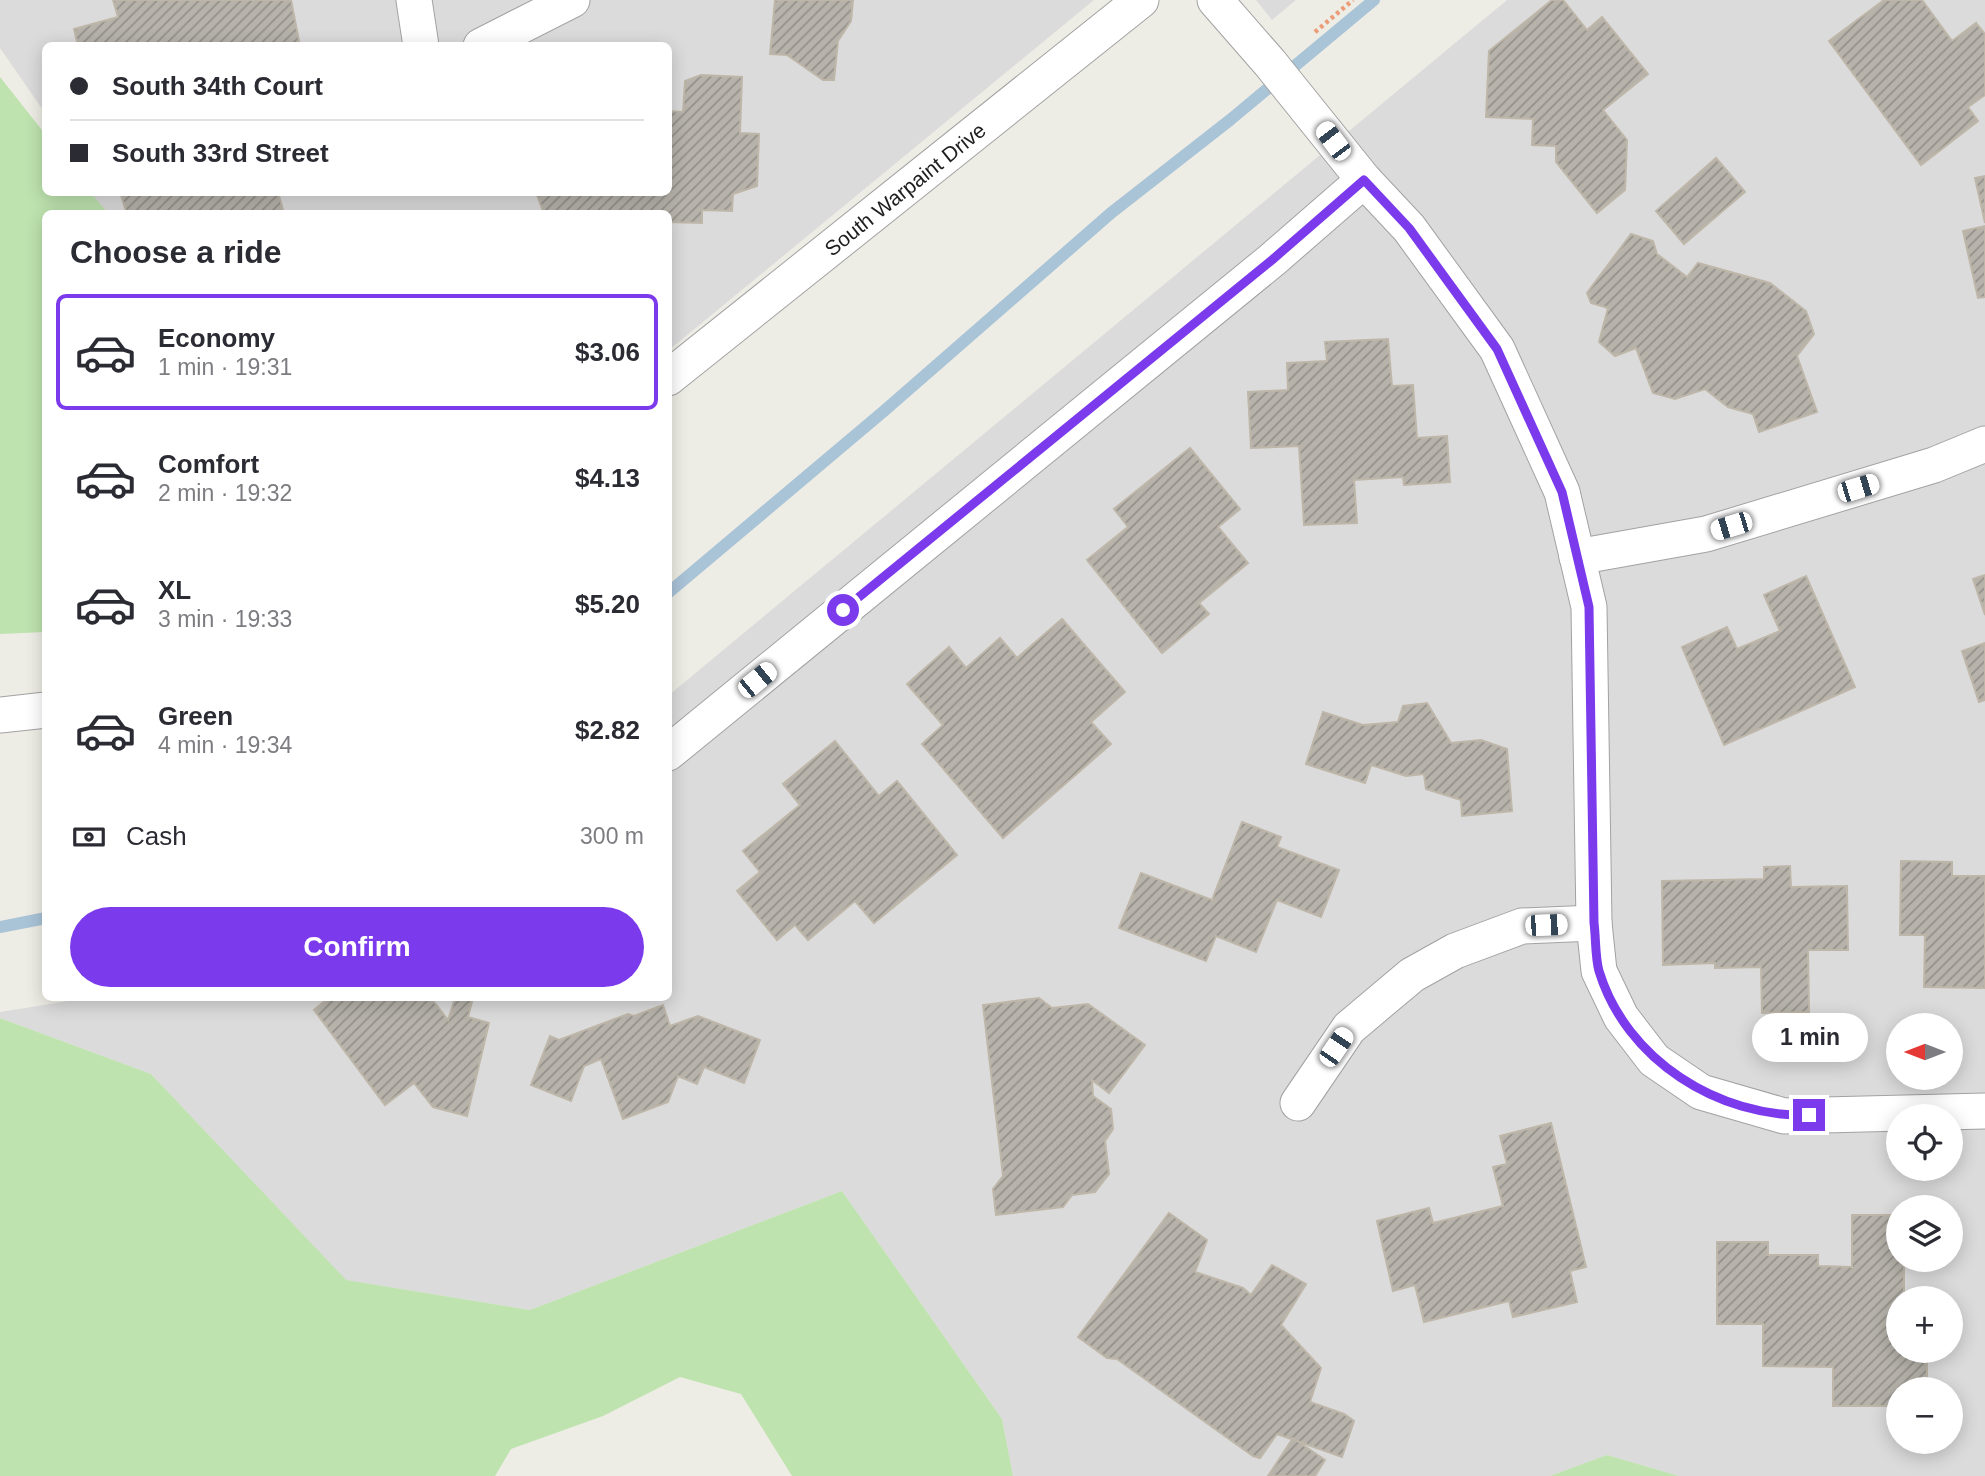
<!DOCTYPE html>
<meta charset="utf-8">
<style>
body{margin:0;font-family:Arial,sans-serif;background:#f2f2f3;color:#2b2b33;height:100vh;display:flex;flex-direction:column;font-size:26px;white-space:nowrap}
*{box-sizing:border-box;margin:0}
p{font-size:23px;color:#7c7c81}
.icon{flex:none;width:38px;height:38px;fill:none;stroke:currentColor;stroke-width:2;stroke-linecap:round;stroke-linejoin:round}
.map{position:relative;flex:1;overflow:hidden}
.drawer{position:absolute;left:42px;top:210px;width:630px;height:791px;display:flex;flex-direction:column;background:#fff;border-radius:10px;box-shadow:0 4px 18px #0003}
.drawer>*{flex:none}
.guide{position:absolute;left:42px;top:42px;width:630px;height:154px;border-radius:10px;box-shadow:0 4px 18px #0003;display:grid;align-content:center;height:154px;padding:0 28px;background:#fff}
.needle{width:46px;rotate:270deg}
.fabs{position:absolute;left:1886px;top:1013px;display:grid;gap:14px}
.fabs a{display:grid;place-items:center;width:77px;height:77px;border-radius:50%;background:#fff;box-shadow:0 4px 18px #0003;font-size:35px}
.end{position:absolute;width:32px;height:32px;margin:-16px;border:9px solid #7c3aed;background:#fff;box-shadow:0 0 0 4px #fff}
.from{border-radius:50%}
.bubble{position:absolute;height:49px;border-radius:24px;background:#fff;box-shadow:0 4px 18px #0003;font-size:23px;font-weight:600;line-height:49px;text-align:center}
.car{position:absolute;width:21px;height:42px;margin:-21px -10px;border-radius:9px;box-shadow:0 0 5px 2px #0007;background:linear-gradient(#fff 24%,#345 0 40%,#fff 0 76%,#345 0 86%,#fff 0)}
.guide b{display:flex;align-items:center;gap:24px;height:66px;font-size:26px}
.guide b+b{border-top:2px solid #e1e1e2}
.guide i{width:18px;height:18px;background:#2b2b33}
ul{padding:0;list-style:none}
li{display:flex;align-items:center;gap:21px;height:116px;margin:0 14px 10px;padding:0 14px;border:4px solid transparent;border-radius:10px}
li div{flex:1}
li b{display:block;font-size:26px}
li em{font-style:normal;font-weight:600}
li.current{border-color:#7c3aed}
li>.icon{width:63px;height:63px;stroke-width:1.5}
h2{padding:0 28px;font-size:32px;line-height:84px}
.pay{display:flex;align-items:center;gap:18px;height:77px;padding:0 28px;font-size:26px}
.pay p{margin-inline-start:auto}
.action{display:flex;gap:14px;margin-top:auto;padding:14px 28px}
.action a{flex:1;height:80px;border-radius:42px;background:#7c3aed;color:#fff;font-size:28px;font-weight:600;line-height:80px;text-align:center}
.map>svg:first-child{display:block}
.residential{fill:#dcdbdb;fill-rule:evenodd}
.grass{fill:#bee3af}
.lines{fill:none;stroke-linecap:round;stroke-linejoin:round}
.stream{stroke:#a9c3d7;stroke-width:12}
.building{fill:url(#building-hatch);stroke:#beb7a9;stroke-width:2}
.minor-casing{stroke:#a2a2a2;stroke-width:37}
.path{stroke:#ec9c77;stroke-width:4.5;stroke-dasharray:3.5 3.5;stroke-linecap:butt}
.minor{stroke:#fff;stroke-width:35}
.route{stroke:#7c3aed;stroke-width:9}
.labels{text-anchor:middle;dominant-baseline:central;stroke-width:7;stroke-linejoin:round;paint-order:stroke}
.street-label{font-size:21px;fill:#1e1e1e;stroke:#fff}
</style>
<div class="map">
<svg width="1985" height="1476" viewBox="0 0 1985 1476">
<defs>
<pattern id="building-hatch" width="6" height="6" patternUnits="userSpaceOnUse" patternTransform="scale(1.75)"><rect width="6" height="6" fill="#b7b3ab"/><path d="M-1 1l2-2M0 6l6-6M5 7l2-2" fill="none" stroke="#94918b"/></pattern>
</defs>
<rect width="100%" height="100%" fill="#eeede5"/>
<g class="residential">
<path d="M0,0h1094l-425,350 -1,-136h-601l-21,-22h622v-146h-622l-1,67 -45,-65z"/>
<path d="M1256,0h40l-24,20z"/>
<path d="M1507,0h478v1476h-306l-72,-21 -57,21h-537l-11,-57 -160,-228 -312,119 -185,-30 -194,-206 -151,-56v-6l87,-14h581l1,-303zM1899,1026h52v52h-52zM1899,1116h52v53h-52zM1899,1208h52v52h-52zM1899,1298h52v53h-52zM1899,1390h52v52h-52z"/>
</g>
<g class="grass">
<path d="M0,77l45,57 1,58 45,1 17,20 -62,1 -1,418 -45,2z"/>
<path d="M0,1018l151,56 195,206 184,30 312,-119 160,228 11,57h-221l-51,-82 -61,-17 -77,39 -92,33 -16,27h-495z"/>
<path d="M1607,1455l72,21h-129z"/>
</g>
<g class="lines">
<g class="stream">
<path d="M668,593l216,-182 227,-198 119,-93 144,-120"/>
<path d="M0,927l46,-9"/>
</g>
</g>
<g class="building">
<path d="M113,0h178l9,46h-222l-4,-17 44,-12z"/>
<path d="M775,0h78l-2,21 -13,20 -4,39h-11l-36,-25 -17,-1z"/>
<path d="M1552,0h11l24,30 15,-13 46,57 -45,36 24,30 -2,50 -28,23 -41,-51v-16l-24,-1 1,-26 -47,-2 3,-66z"/>
<path d="M1884,0h38l30,41 24,-18 9,11v61l-17,12 10,14 -57,44 -92,-124z"/>
<path d="M701,75l41,2 -2,56 19,1 -2,52 -24,8 -1,17 -30,-1v13l-34,-1v-8h-124l-8,-22h132v-81l15,1 2,-31z"/>
<path d="M1716,158l29,34 -61,52 -28,-33z"/>
<path d="M1985,176v47l-10,-45z"/>
<path d="M120,192h158l6,22h-157z"/>
<path d="M1985,226v71l-7,1 -15,-67z"/>
<path d="M1631,234l22,7 4,13 30,23 11,-14 72,20 36,28 8,23 -17,22 20,56 -58,20 -6,-18 -25,-7 -23,-18 -30,10 -22,-6 -17,-45 -21,8 -16,-14 9,-34 -17,-5 -4,-10z"/>
<path d="M1388,339l4,47 21,-1 4,53 30,-2 3,46 -46,3 -1,-8 -49,3 3,43 -53,2 -5,-79 -48,2 -3,-56 40,-2 -1,-27 40,-2 -2,-19z"/>
<path d="M1190,448l50,61 -22,18 30,36 -49,40 10,11 -47,39 -75,-93 41,-33 -14,-18z"/>
<path d="M1985,575v40l-12,-36z"/>
<path d="M1806,576l49,111 -131,58 -42,-98 45,-20 10,22 43,-18 -16,-36z"/>
<path d="M1062,619l63,73 -34,30 20,22 -108,94 -81,-94 21,-19 -36,-41 42,-37 17,21 34,-30 17,20z"/>
<path d="M1985,643v57l-6,2 -17,-51z"/>
<path d="M1427,703l24,40 30,-3 26,9 5,62 -50,5 -1,-16 -35,-11 -2,-15 -18,2 -35,-11 -6,18 -59,-19 17,-52 40,13 35,-3 5,-16z"/>
<path d="M835,741l44,55 18,-15 60,74 -83,68 -19,-22 -47,39 -13,-15 -18,15 -40,-49 23,-19 -17,-21 57,-46 -17,-21z"/>
<path d="M1242,822l39,15 -4,10 62,23 -18,47 -44,-17 -21,52 -40,-16 -10,25 -87,-33 22,-55 71,27z"/>
<path d="M1901,861l51,1v14h33v112l-61,-1 1,-52h-25z"/>
<path d="M1790,866l1,21 56,-1 1,64h-40l1,62 -47,1 -1,-46 -46,1v-5l-52,2 -1,-84 102,-2v-12z"/>
<path d="M324,998h107l17,22 7,-22h18l-5,19 21,6 -22,93 -34,-9 -19,-24 -29,22 -71,-95 12,-10z"/>
<path d="M1039,998l13,10 36,-4 57,41 -36,48 -17,-13 1,16 18,13 2,20 -8,12 4,33 -14,18 -23,3 -9,12 -67,8 -3,-26 10,-13 -20,-171z"/>
<path d="M663,1005l7,21 28,-10 62,24 -16,43 -40,-16 -7,17 -19,-8 -10,26 -45,17 -22,-60 -17,7 -13,35 -40,-16 19,-49 9,4 69,-26 6,2z"/>
<path d="M1551,1123l35,144 -16,4 7,31 -64,15 -4,-16 -85,21 -9,-37 -22,6 -16,-70 52,-13 4,15 70,-17 -10,-39 14,-3 -7,-28z"/>
<path d="M1169,1213l38,27 -12,32 48,16 8,7 21,-30 34,19 -25,41 40,43 -11,34 34,12 10,7 -12,36 -65,-23 -17,24 -7,-2 -136,-97 -10,-1 -29,-21z"/>
<path d="M1852,1215h47v45h5v38h-5v53h28v39h-28v16h-66v-39l-70,-1v-42h-46v-82h51v13h50v11l34,1z"/>
<path d="M1293,1438l32,22 -10,16h-47z"/>
</g>
<g class="lines">
<g class="minor-casing">
<g id="minor">
<path d="M414,0l7,46"/>
<path d="M1215,0l55,63 94,117 45,48 88,121 65,143 27,115 5,316 5,48 22,46 33,43 47,32 83,24 201,-5"/>
<path d="M481,46l91,-46"/>
<path id="s1" d="M668,378l473,-378"/>
<path d="M1577,557l129,-23 228,-69 51,-21"/>
<path d="M0,715l46,-5"/>
<path d="M668,753l604,-493 92,-80"/>
<path d="M1298,1103l51,-75 63,-53 43,-24 67,-25 72,-3"/>
</g>
</g>
<path class="path" d="M1315,32l38,-32"/>
<use href="#minor" class="minor"/>
</g>
<g class="lines">
<path class="route" d="M843,610l429,-350 92,-80 45,48 88,121 65,143 27,115 5,316c2,15 1,34 5,48 27,89 120,147 210,144"/>
</g>
<g class="labels">
<g class="street-label">
<text stroke="none"><textPath href="#s1" startOffset="303">South Warpaint Drive</textPath></text>
</g>
</g>
</svg>
<div class="fabs">
<a><svg class="needle" viewBox="-14 -14 28 28"><path d="M0-13l5 13h-10z" fill="#e53935"/><path d="M0 13l5-13h-10z" fill="#7c7c81"/></svg></a>
<a><svg class="icon" aria-label="locate" viewBox="0 0 24 24"><circle cx="12" cy="12" r="6"/><path d="M12 2v4M12 18v4M2 12h4M18 12h4"/></svg></a>
<a><svg class="icon" aria-label="layers" viewBox="0 0 24 24"><path d="M12 4l9 5-9 5-9-5zM3 14l9 5 9-5"/></svg></a>
<a>+</a>
<a>−</a>
</div>
<i class="end from" style="left:843px;top:610px"></i>
<i class="end" style="left:1809px;top:1115px"></i>
<div class="bubble" style="left:1752px;top:1013px;width:116px">1 min</div>
<i class="car" style="left:1333px;top:141px;rotate:323deg"></i>
<i class="car" style="left:1858px;top:488px;rotate:73deg"></i>
<i class="car" style="left:1731px;top:526px;rotate:253deg"></i>
<i class="car" style="left:757px;top:680px;rotate:51deg"></i>
<i class="car" style="left:1546px;top:925px;rotate:88deg"></i>
<i class="car" style="left:1336px;top:1047px;rotate:34deg"></i>
<div class="guide">
<b><i class="from"></i>South 34th Court</b>
<b><i></i>South 33rd Street</b>
</div>
<section class="drawer">
<h2>Choose a ride</h2>
<ul>
<li class="current"><svg class="icon" aria-label="car" viewBox="0 0 24 24"><path d="M5 17H2v-5l4-1 3-4h7l3 4 3 1v5h-3M9 17h6M6 11h13"/><circle cx="7" cy="17" r="2"/><circle cx="17" cy="17" r="2"/></svg><div><b>Economy</b><p>1 min · 19:31</p></div><em>$3.06</em></li>
<li><svg class="icon" aria-label="car" viewBox="0 0 24 24"><path d="M5 17H2v-5l4-1 3-4h7l3 4 3 1v5h-3M9 17h6M6 11h13"/><circle cx="7" cy="17" r="2"/><circle cx="17" cy="17" r="2"/></svg><div><b>Comfort</b><p>2 min · 19:32</p></div><em>$4.13</em></li>
<li><svg class="icon" aria-label="car" viewBox="0 0 24 24"><path d="M5 17H2v-5l4-1 3-4h7l3 4 3 1v5h-3M9 17h6M6 11h13"/><circle cx="7" cy="17" r="2"/><circle cx="17" cy="17" r="2"/></svg><div><b>XL</b><p>3 min · 19:33</p></div><em>$5.20</em></li>
<li><svg class="icon" aria-label="car" viewBox="0 0 24 24"><path d="M5 17H2v-5l4-1 3-4h7l3 4 3 1v5h-3M9 17h6M6 11h13"/><circle cx="7" cy="17" r="2"/><circle cx="17" cy="17" r="2"/></svg><div><b>Green</b><p>4 min · 19:34</p></div><em>$2.82</em></li>
</ul>
<div class="pay"><svg class="icon" aria-label="cash" viewBox="0 0 24 24"><path d="M3 7h18v10H3z"/><circle cx="12" cy="12" r="2"/></svg>Cash<p>300 m</p></div>
<div class="action"><a>Confirm</a></div>
</section>
</div>
